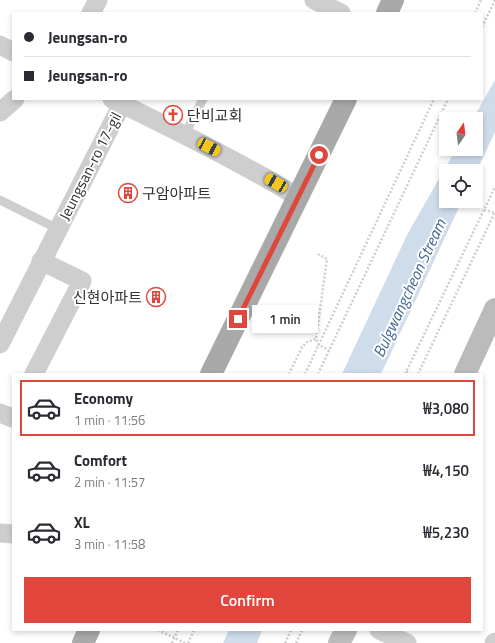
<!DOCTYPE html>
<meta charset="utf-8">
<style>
body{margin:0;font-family:"Titillium Web","Noto Sans KR",sans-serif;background:#f7f7f7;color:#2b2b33;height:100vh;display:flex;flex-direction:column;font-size:15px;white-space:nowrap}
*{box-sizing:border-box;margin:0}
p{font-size:13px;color:#7c7c81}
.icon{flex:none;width:22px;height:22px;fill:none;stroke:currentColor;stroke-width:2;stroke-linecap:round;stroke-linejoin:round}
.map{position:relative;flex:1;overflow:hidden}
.sheet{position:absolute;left:12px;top:373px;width:471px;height:258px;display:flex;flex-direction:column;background:#fff;border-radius:0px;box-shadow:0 2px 6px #0003}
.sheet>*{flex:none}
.guide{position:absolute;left:12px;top:12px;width:471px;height:88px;border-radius:0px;box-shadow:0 2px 6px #0003;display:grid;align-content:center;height:88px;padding:0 12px;background:#fff}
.needle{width:26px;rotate:14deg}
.fabs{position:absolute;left:439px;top:112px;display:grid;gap:8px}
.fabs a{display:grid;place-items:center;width:44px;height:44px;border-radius:0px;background:#fff;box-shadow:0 2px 6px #0003;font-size:20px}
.end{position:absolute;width:18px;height:18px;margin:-9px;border:5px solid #e0463c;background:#fff;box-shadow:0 0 0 2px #fff}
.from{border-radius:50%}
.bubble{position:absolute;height:28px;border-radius:0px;background:#fff;box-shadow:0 2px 6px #0003;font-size:13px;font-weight:600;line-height:28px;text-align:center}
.car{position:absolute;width:12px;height:24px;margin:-12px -6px;border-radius:5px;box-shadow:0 0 3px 1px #0007;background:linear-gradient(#f5c518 24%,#345 0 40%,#f5c518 0 76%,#345 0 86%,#f5c518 0)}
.guide b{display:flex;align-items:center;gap:14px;height:38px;font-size:15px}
.guide b+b{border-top:1px solid #e1e1e2}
.guide i{width:10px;height:10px;background:#2b2b33}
ul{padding:7px 0 0;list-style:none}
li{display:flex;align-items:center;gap:12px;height:56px;margin:0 8px 6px;padding:0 4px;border:2px solid transparent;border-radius:0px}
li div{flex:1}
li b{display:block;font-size:15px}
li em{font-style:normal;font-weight:600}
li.on{border-color:#e0463c}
li>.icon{width:36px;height:36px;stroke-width:1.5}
.button{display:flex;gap:8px;margin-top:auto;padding:8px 12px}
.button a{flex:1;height:46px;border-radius:0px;background:#e0463c;color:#fff;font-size:16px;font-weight:600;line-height:46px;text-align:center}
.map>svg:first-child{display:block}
.water{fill:#cedcec}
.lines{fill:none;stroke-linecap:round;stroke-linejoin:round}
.path{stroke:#cecece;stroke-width:2.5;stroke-dasharray:2 2;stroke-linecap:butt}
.lane{stroke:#cecece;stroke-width:9}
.street{stroke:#cecece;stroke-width:19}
.secondary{stroke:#bbb;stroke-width:22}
.primary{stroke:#a9a9a9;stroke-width:22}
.route{stroke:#e0463c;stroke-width:5}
.labels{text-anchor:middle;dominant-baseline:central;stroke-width:4;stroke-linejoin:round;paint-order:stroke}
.poi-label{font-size:15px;fill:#313131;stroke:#fff;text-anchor:start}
.street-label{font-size:15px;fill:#313131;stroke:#fff}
.water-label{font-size:16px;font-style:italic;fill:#416792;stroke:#fff}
</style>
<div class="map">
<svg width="495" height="643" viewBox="0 0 495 643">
<rect width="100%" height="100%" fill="#fff"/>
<g class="water">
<path d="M495,80v52l-19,40v-1h-30v30h16l-81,173h-39l65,-139 49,-86h20v-30h-3z"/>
<path d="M229,630h33l-5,13h-34z"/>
</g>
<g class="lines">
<g class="path">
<path d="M475,13l6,-13"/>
<path d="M482,27l13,-27"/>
<path d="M484,210l11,3"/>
<path d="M318,254l9,5 -11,80 3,6 10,5"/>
<path d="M406,372l5,2"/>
<path d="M289,374l13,-27 5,-5 9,-3"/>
<path d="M305,374l129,-275"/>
<path d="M318,374l130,-275"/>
<path d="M405,374l90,-187"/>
<path d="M418,374l77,-162"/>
<path d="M158,630l27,13"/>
<path d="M172,643l6,-13"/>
<path d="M188,643l6,-13"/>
<path d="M285,643l6,-13"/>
<path d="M296,643l6,-13"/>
</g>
<g class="lane">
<path d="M185,134l18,-35"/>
<path d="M0,200l58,29"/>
</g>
<g class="street">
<path d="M314,0l27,13"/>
<path d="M91,13l7,-13"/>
<path d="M0,45l13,7"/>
<path d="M112,99c63,31 126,62 186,98"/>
<path d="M0,112l15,-13"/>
<path d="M0,344l122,-240"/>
<path d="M34,374l48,-93 -41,-20"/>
<path d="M0,413l12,5 1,-2"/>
<path d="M0,533l13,1"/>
<path d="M379,630l28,13"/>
<path d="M494,643l1,-1"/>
</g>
<g class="secondary">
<path d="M465,374l30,-65"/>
<path d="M339,643l7,-13"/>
</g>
<g class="primary">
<path d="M387,13l6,-13"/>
<path d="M211,374l135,-275"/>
<path d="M83,643l6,-13"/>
</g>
</g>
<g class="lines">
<path class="route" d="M238,319l81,-164"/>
</g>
<defs>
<g id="church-ring" transform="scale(1)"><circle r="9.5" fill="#fff" stroke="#e0463c" stroke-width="1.5"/><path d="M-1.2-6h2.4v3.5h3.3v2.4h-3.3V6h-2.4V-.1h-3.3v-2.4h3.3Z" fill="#e0463c"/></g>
<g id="building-ring" transform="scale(1)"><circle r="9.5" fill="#fff" stroke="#e0463c" stroke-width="1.5"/><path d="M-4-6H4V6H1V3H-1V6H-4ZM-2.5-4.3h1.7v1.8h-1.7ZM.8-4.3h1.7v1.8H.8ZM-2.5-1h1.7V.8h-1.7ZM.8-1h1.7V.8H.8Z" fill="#e0463c"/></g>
</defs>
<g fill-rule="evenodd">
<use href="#church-ring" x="173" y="115"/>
<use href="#building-ring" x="128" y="193"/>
<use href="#building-ring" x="156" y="297"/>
</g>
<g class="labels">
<g class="poi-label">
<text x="187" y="115">단비교회</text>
<text x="142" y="193">구암아파트</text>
<text x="142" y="297" text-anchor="end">신현아파트</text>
</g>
<g class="street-label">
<text transform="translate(90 166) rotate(-63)">Jeungsan-ro 17-gil</text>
</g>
<g class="water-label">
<text transform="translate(409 288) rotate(-65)">Bulgwangcheon Stream</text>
</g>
</g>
</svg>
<div class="fabs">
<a><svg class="needle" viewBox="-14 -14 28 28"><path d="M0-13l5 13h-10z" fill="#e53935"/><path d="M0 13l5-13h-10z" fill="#7c7c81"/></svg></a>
<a><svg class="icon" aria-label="locate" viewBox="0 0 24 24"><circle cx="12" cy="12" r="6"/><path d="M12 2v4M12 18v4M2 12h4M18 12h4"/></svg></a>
</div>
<i class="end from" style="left:319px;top:155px"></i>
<i class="end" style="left:238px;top:319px"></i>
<div class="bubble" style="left:252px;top:305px;width:66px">1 min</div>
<i class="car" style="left:209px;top:147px;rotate:118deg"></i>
<i class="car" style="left:276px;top:183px;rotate:300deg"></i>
<div class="guide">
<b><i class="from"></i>Jeungsan-ro</b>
<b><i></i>Jeungsan-ro</b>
</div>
<section class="sheet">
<ul>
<li class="on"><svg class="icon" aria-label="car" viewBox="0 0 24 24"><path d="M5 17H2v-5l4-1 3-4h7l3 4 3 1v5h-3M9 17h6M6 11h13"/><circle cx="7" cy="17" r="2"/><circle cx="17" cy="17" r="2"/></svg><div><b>Economy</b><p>1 min · 11:56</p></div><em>₩3,080</em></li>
<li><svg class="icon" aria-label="car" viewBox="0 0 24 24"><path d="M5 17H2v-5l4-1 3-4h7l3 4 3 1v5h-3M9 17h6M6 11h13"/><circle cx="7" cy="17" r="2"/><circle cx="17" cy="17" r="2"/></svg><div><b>Comfort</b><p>2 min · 11:57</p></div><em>₩4,150</em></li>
<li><svg class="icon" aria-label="car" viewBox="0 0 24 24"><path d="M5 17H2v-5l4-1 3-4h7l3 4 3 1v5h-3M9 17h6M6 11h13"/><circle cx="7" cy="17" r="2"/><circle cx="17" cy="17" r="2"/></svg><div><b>XL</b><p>3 min · 11:58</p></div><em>₩5,230</em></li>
</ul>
<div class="button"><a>Confirm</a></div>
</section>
</div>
